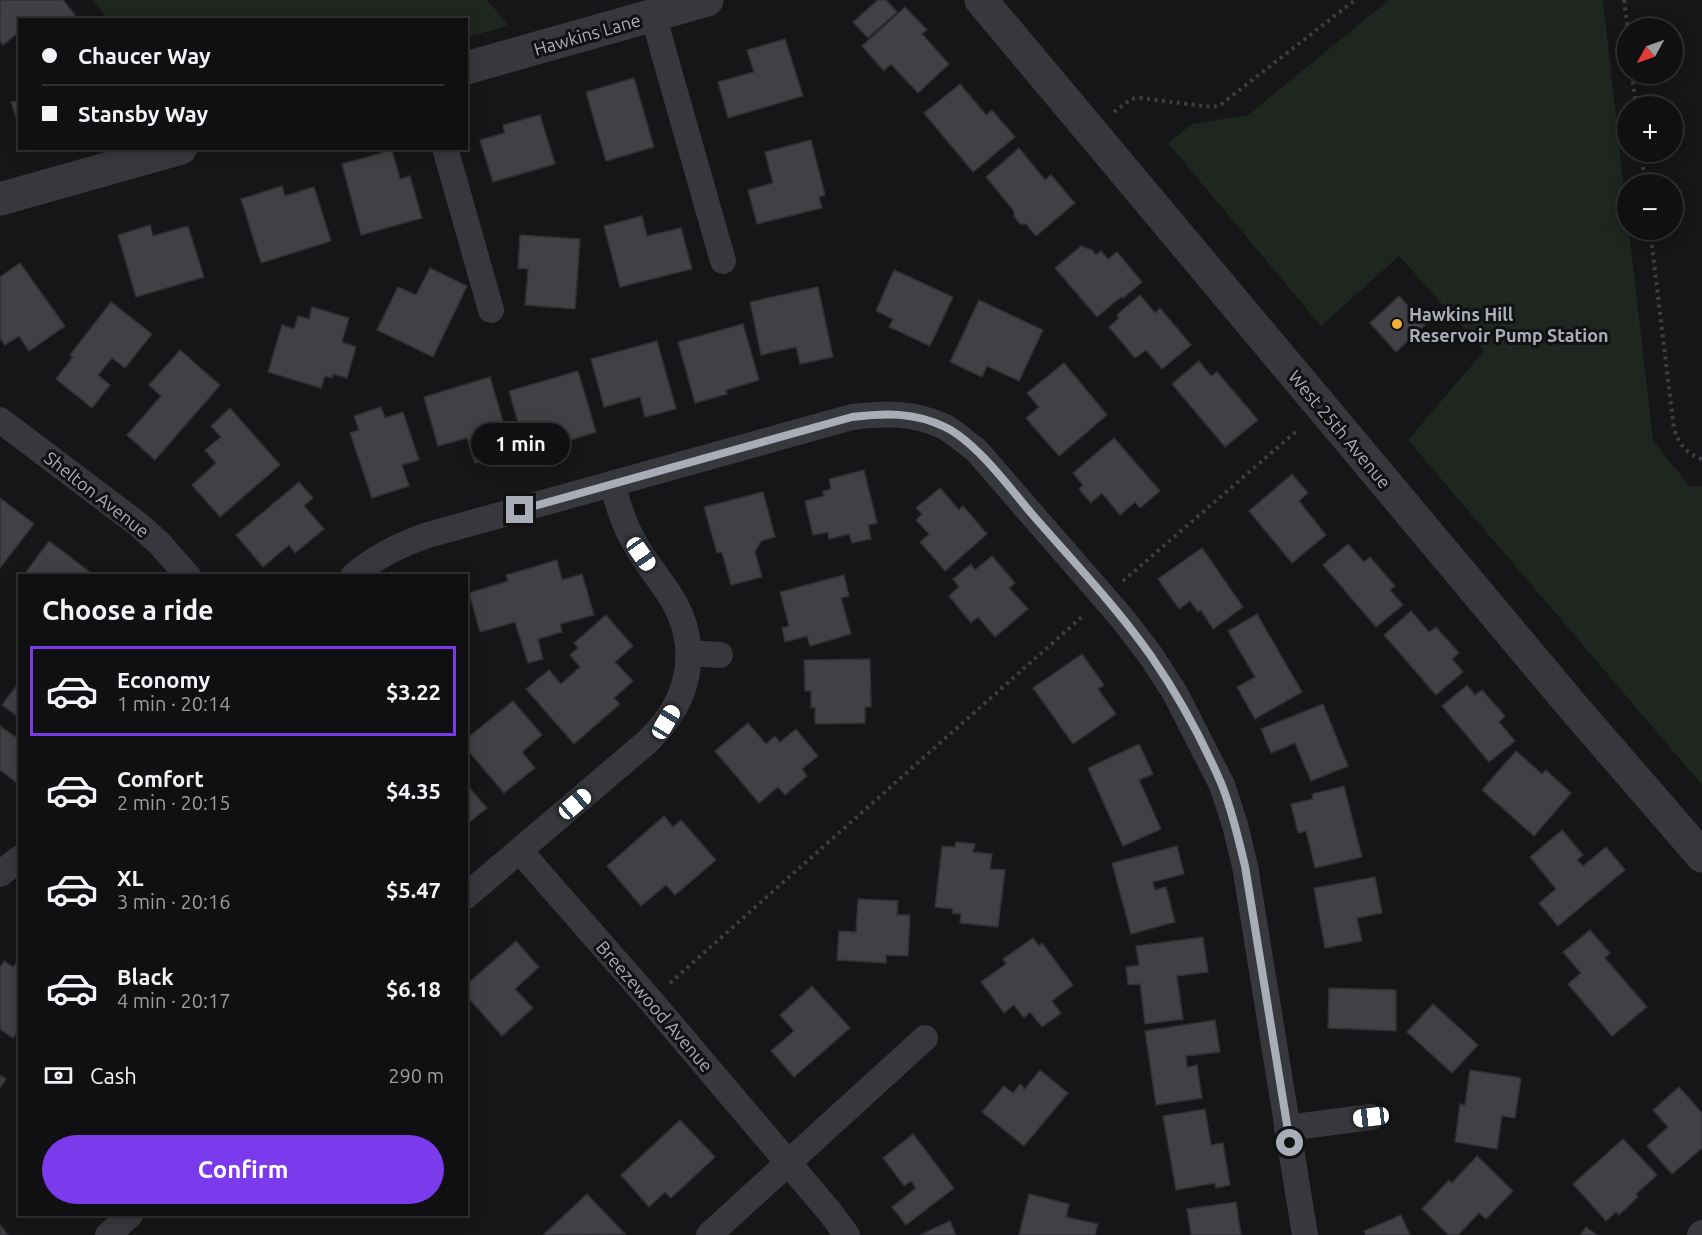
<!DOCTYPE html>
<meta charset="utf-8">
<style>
body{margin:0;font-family:Ubuntu,sans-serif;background:#1e1e20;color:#f1f3f6;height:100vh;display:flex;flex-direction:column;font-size:22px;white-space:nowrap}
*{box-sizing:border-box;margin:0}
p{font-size:20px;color:#9c9d9f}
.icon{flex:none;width:33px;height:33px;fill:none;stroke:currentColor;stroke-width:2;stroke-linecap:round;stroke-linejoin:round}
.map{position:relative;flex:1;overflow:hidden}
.panel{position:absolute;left:18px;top:574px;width:450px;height:642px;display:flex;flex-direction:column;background:#101012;border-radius:0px;box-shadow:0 3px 15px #0003,0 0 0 2px #303032}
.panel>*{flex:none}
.top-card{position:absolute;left:18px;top:18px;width:450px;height:132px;border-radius:0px;box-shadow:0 3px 15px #0003,0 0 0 2px #303032;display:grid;align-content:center;height:132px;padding:0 24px;background:#101012}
.needle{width:39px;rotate:230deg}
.controls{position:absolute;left:1617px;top:18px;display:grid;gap:12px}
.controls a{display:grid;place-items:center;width:66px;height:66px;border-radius:50%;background:#101012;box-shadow:0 3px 15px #0003,0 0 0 2px #303032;font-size:30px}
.end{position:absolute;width:27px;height:27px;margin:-14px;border:8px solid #a8adb8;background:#111;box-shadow:0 0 0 3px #111}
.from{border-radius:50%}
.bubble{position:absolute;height:42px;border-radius:21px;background:#101012;box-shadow:0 3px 15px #0003,0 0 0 2px #303032;font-size:20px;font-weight:700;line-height:42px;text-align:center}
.car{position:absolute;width:18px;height:36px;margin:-18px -9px;border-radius:8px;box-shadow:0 0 4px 2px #0007;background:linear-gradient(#fff 24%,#345 0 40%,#fff 0 76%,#345 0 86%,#fff 0)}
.top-card b{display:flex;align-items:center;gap:21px;height:57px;font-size:22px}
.top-card b+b{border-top:2px solid #303032}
.top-card i{width:15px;height:15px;background:#f1f3f6}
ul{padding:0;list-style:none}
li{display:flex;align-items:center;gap:18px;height:90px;margin:0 12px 9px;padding:0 12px;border:3px solid transparent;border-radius:0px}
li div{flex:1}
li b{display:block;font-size:22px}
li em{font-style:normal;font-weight:700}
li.active{border-color:#7c3aed}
li>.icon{width:54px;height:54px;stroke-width:1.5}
h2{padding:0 24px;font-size:27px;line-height:72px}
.pay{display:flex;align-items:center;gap:15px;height:66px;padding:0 24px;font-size:22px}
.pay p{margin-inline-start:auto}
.button{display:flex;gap:12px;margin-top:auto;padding:12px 24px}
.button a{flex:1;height:69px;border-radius:36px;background:#7c3aed;color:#fff;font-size:24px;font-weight:700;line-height:69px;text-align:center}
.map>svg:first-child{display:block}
.green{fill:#1e261f}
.building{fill:#404145;stroke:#303034;stroke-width:1.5}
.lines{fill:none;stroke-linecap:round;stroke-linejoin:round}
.path{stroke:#3d3f44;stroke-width:4;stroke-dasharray:3 4.5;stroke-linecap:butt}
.minor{stroke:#37383d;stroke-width:26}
.tertiary{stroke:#37383d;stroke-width:33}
.route{stroke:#a8adb8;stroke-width:8}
.poi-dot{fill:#f2b134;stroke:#111113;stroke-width:2}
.labels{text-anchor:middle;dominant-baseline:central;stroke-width:6;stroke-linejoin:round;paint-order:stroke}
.street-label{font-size:18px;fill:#a8adb8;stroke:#111113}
.poi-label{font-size:18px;font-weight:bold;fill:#a8adb8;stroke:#111113;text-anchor:start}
</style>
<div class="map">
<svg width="1702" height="1235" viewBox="0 0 1702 1235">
<rect width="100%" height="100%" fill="#161618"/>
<g class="green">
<path d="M92,0h395l22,26 -42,11 -1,-17 -358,-1z"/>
<path d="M1389,0h214l24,216 1,14h1l24,210 37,47 12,-1v299l-294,-345 76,-89 -85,-95 -78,70 -153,-183 24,-19 56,-9z"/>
</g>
<g class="building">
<path d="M0,0h63l12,15 -6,5h-49v18l-3,-4 -14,11 -3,-4z"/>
<path d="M878,0h8l11,12 -29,26 -15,-16z"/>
<path d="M905,7l22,23 -5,4 27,30 -31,29 -27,-29 -7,7 -22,-25z"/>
<path d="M785,39l18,57 -75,22 -10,-36 36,-10 -7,-22z"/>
<path d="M634,78l20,69 -48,14 -20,-69z"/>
<path d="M960,84l26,31 6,-5 23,27 -42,35 -49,-59z"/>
<path d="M20,100v29l-9,-27z"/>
<path d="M540,115l15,49 -62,18 -13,-42 25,-7 -2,-8z"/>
<path d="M811,140l14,55 -6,2 3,11 -65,16 -9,-34 25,-7 -8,-31z"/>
<path d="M1019,148l26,32 6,-5 24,28 -39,33 -10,-12h-6l-6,-8v-5l-28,-34z"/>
<path d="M392,150l8,29 10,-3 12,42 -61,17 -19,-71z"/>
<path d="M282,186l3,10 29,-9 17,54 -70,22 -20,-64z"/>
<path d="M642,216l5,20 34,-8 11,41 -72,18 -16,-61z"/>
<path d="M150,225l3,11 35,-10 16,51 -68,20 -18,-62z"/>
<path d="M520,235l60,4 -5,70 -50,-4 3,-36 -10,-1z"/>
<path d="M1081,246l11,4 4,5 5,-4 7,8 9,-7 25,30 -19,16 -2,-1 -24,20 -42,-49z"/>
<path d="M20,263l45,63 -36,25 -10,-15 -14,9 -5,-7v-61z"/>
<path d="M430,268l37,18 -34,71 -56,-27 21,-43 18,8z"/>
<path d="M894,270l59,27 -23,49 -41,-19 4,-8 -17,-8z"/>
<path d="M818,287l15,70 -33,7 -4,-17 -35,8 -11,-53z"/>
<path d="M1140,295l15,18 5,-5 31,37 -29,24 -16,-19 -11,8 -26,-31 10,-9 -2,-3z"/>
<path d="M1399,296l26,29 -29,27 -26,-29z"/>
<path d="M979,300l64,30 -24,51 -32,-15 -5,11 -32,-15z"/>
<path d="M111,302l41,32 -27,34 -13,-10 -14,17 12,10 -18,23 -36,-29 17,-22 -3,-2z"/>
<path d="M312,307l37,11 -7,24 14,5 -9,31 -14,-4 -1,4 -7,-2 -4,12 -53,-16 14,-47 12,4 4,-13 11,3z"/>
<path d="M743,324l16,56 -33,10 1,4 -32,9 -17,-61z"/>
<path d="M657,341l19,68 -31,8 -5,-20 -36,10 -13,-48z"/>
<path d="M180,350l40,35 -65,75 -28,-25 34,-39 -12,-11z"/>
<path d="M1199,361l12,15 6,-4 41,48 -33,27 -53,-63z"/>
<path d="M1064,363l43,52 -48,41 -33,-38 13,-11 -12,-14z"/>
<path d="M578,371l18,61 -38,12 -4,-10 -30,9 -15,-52z"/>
<path d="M490,377l22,75 -37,11 -8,-25 -29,8 -14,-49z"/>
<path d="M381,407l4,11 18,-6 16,48 -17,5 7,21 -37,12 -22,-65 9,-3 -5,-14z"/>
<path d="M230,408l50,57 -60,52 -28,-32 24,-22 -11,-13 16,-13 -10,-11z"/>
<path d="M1114,438l46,53 -20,17 -5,-6 -15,13 -18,-22 -11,10 -12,-14 4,-4 -10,-12z"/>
<path d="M864,470l13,53 -9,2 3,14 -19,4 -3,-9 -20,5 -1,-7 -15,3 -8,-34 19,-5 -1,-5 8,-2 -2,-10z"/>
<path d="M1292,474l16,19 -9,8 27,34 -34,28 -43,-52z"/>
<path d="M299,482l14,16 -9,8 20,23 -29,24 -6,-8 -26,22 -27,-32z"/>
<path d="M940,488l19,22 4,-4 24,28 -42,37 -25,-29 9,-8 -13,-14 6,-6 -6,-6z"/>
<path d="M763,492l12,45 -14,4 -6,11 7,25 -31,8 -9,-33 -5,1 -13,-46z"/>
<path d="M0,498l34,26 -34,44z"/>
<path d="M49,541l46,35h-72z"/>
<path d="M1348,544l16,18 6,-5 25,29 -5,4 13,15 -27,22 -53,-62z"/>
<path d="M1202,548l41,59 -30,22 -12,-19 -3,2 -8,-11 -11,8 -21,-30z"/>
<path d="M992,556l23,27 -6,5 19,21 -33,28 -17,-20 -7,6 -22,-27 10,-9 -6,-8 18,-15 4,6z"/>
<path d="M557,560l5,20 20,-6 12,41 -34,9 2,8 -24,7 5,20 -15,4 -13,-41 -35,10 -11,-39 39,-12 -2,-6z"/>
<path d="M844,575l5,21 -8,2 10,36 -41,12 -3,-10 -22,6 -3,-14 7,-2 -9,-34z"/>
<path d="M1411,611l18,21 7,-5 23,26 -7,6 11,13 -27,23 -52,-60z"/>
<path d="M1257,614l45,78 -47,27 -18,-32 18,-10 -27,-46z"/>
<path d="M606,615l27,31 -18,16 18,19 -19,17 6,6 -46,40 -48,-55 23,-19 12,14 19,-17 -10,-12 8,-7 -4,-5z"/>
<path d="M1082,654l22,31 -6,4 18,25 -43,30 -40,-56z"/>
<path d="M870,659l1,48h-6v16l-50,1v-17l-4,1v-17h-6l-1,-31z"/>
<path d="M20,681v37l-18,-13z"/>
<path d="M1467,685l8,10 7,-5 23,26 -6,6 16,19 -26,21 -47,-56z"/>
<path d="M513,701l29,34 -20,17 13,16 -31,25 -38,-45v-9z"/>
<path d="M1323,704l25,62 -37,15 -16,-38 -24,10 -10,-24z"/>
<path d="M748,723l18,21 9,-8 5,6 16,-13 22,27 -16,13 5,7 -22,19 -7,-8 -19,16 -44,-52z"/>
<path d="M0,726l20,14v45l-20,-15z"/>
<path d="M1139,744l14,30 -14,6 22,49 -38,17 -35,-78z"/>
<path d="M1516,751l26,23 4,-4 25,23 -37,43 -52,-46z"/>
<path d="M466,784l21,24 -21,17z"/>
<path d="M1344,786l18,71 -47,11 -9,-37 -8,2 -7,-29 22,-5 -1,-5z"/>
<path d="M664,816l9,11 8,-7 35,40 -41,35 -9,-10 -25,21 -34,-40z"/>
<path d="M1562,830l21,25 -6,5 6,6 23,-19 19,23 -67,56 -19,-23 17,-14 -26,-32z"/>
<path d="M956,842l19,2 -2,8 19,2 -2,15 15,1 -7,57 -38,-4 1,-9 -9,-1 1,-4 -18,-2 7,-61 13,1z"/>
<path d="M1177,846l7,28 -31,8 2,8 11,-3 9,35 -44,12 -19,-71z"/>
<path d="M1375,877l7,36 -25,5 5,23 -37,7 -11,-60z"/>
<path d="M858,899l40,2 -1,14h13l-2,41 -22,-1v8l-49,-3 2,-29 17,1z"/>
<path d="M1590,930l20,23 -5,5 42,49 -35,29 -44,-52 13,-11 -18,-21z"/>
<path d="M1203,937l5,35 -31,4 6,43 -38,5 -5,-40 -12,1 -2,-18 13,-2 -3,-19z"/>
<path d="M1033,938l6,8 3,-3 31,42 -21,16 9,12 -19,14 -12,-15 -6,6 -10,-13 -10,8 -23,-31 25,-18 -3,-5z"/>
<path d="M516,941l23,26 -24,22 18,19 -31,28 -36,-41v-10z"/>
<path d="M20,958v71l-7,9 -13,-9v-62l4,-6 9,6z"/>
<path d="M812,986l38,42 -56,49 -23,-26 23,-20 -14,-16z"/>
<path d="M1329,988l67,2v41l-68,-3z"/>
<path d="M1433,1004l45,41 -26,28 -45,-41z"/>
<path d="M1215,1020l5,32 -34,4 1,11 10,-2 5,33 -46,7 -11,-74z"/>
<path d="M1040,1070l28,23 -44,53 -42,-34 22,-26 9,7 7,-9 5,5z"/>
<path d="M1470,1070l51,8 -6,40 -13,-2 -5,33 -42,-7 5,-38 5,1z"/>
<path d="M0,1075l6,4 -6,9z"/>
<path d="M1679,1087l23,26v35l-30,26 -25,-28 21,-19 -15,-17z"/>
<path d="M1205,1109l6,36 12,-2 7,42 -14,3 -1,-5 -39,7 -13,-74z"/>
<path d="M680,1120l35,37 -44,41 -6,-6 -16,15 -28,-32z"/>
<path d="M913,1134l41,54 -48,37 -14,-18 24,-19 -5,-7 -7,5 -21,-28z"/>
<path d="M1623,1139l34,36 -21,19 2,3 -19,18 -3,-3 -10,9 -33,-37z"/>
<path d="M1477,1156l36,35 -27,28 -7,-6 -21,22h-9l-27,-26 27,-29 3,3z"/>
<path d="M587,1194l38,40 -82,1z"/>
<path d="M1029,1194l40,10 -3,13 32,7 -3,11h-76z"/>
<path d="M1236,1202l5,33h-50l-4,-26z"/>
<path d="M1401,1215l9,20h-44l-2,-4z"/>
<path d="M950,1221l6,14h-36z"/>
<path d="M0,1225l8,10h-8z"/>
<path d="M1586,1227l11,8h-17z"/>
</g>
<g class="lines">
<g class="path">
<path d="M1624,0l4,32"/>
<path d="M1632,74l4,32"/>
<path d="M1114,112l17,-13 9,-1 72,9 7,-1 136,-106"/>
<path d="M1641,152l4,32"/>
<path d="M1650,230l24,199c5,15 13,25 28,30"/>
<path d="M1123,581l176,-152"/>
<path d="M670,983l414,-368"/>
</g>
<g class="minor">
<path d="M653,15l70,246"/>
<path d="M445,148l46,162"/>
<path d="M0,420l139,105 20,18 29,33"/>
<path d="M353,576c22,-19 48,-32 75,-41l424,-118c33,-4 62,-5 93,10 11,6 21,16 31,23l146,168 29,38 24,37 47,92 13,40 10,41 60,369"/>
<path d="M689,653l31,2"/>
<path d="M520,851l131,150 178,210 18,24"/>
<path d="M0,874l20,-16"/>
<path d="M466,896l181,-154c6,-6 13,-13 18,-20 29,-38 31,-85 6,-125 -12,-19 -27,-36 -38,-57 -10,-18 -15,-36 -21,-56"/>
<path d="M1287,1128l84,-11"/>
<path d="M108,1235l22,-20"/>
<path d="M709,1235l216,-197"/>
<path d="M1700,1235l2,-2"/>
</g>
<g class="tertiary">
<path d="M981,0l593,708 128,148"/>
<path d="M466,68l241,-68"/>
<path d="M0,199l181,-51"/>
</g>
</g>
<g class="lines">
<path class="route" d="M520,510l332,-93c33,-4 62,-5 93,10 31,15 64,60 86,86 41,47 84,92 120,143 27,39 51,83 70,127 11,26 17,55 24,83l45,277"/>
</g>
<circle class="poi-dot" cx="1397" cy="324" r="6"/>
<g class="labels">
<g class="street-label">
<text transform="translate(587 34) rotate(-16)">Hawkins Lane</text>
<text transform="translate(1340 429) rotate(50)">West 25th Avenue</text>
<text transform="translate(97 494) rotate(38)">Shelton Avenue</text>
<text transform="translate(655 1006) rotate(49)">Breezewood Avenue</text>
</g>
<g class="poi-label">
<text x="1409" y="314">Hawkins Hill<tspan x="1409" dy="21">Reservoir Pump Station</tspan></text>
</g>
</g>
</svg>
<div class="controls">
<a><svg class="needle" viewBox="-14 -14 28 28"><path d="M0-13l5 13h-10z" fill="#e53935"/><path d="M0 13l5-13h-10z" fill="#9c9d9f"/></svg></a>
<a>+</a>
<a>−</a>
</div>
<i class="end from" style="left:1290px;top:1143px"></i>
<i class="end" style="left:520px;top:510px"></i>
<div class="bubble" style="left:471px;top:423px;width:99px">1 min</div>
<i class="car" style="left:641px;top:554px;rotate:145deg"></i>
<i class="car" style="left:666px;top:722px;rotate:31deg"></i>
<i class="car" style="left:575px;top:804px;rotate:49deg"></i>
<i class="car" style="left:1371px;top:1117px;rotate:263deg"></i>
<div class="top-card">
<b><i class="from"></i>Chaucer Way</b>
<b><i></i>Stansby Way</b>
</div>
<section class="panel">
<h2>Choose a ride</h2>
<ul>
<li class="active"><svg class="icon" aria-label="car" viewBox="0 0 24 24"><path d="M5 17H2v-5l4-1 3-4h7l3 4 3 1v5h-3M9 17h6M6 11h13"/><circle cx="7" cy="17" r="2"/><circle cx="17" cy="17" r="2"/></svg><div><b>Economy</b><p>1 min · 20:14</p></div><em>$3.22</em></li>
<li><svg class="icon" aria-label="car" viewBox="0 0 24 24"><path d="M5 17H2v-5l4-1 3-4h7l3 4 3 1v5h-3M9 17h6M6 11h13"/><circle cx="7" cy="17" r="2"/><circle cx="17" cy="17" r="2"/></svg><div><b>Comfort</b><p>2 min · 20:15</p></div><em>$4.35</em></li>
<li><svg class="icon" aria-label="car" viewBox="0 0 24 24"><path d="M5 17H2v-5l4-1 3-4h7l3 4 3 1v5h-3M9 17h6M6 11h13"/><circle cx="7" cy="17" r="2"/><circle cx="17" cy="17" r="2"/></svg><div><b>XL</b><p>3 min · 20:16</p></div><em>$5.47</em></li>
<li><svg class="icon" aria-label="car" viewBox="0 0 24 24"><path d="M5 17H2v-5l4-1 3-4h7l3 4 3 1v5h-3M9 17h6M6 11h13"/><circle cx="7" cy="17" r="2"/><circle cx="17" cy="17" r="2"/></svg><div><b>Black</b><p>4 min · 20:17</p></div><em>$6.18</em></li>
</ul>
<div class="pay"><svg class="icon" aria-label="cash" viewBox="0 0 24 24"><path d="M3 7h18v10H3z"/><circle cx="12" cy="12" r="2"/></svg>Cash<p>290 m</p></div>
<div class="button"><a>Confirm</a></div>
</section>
</div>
